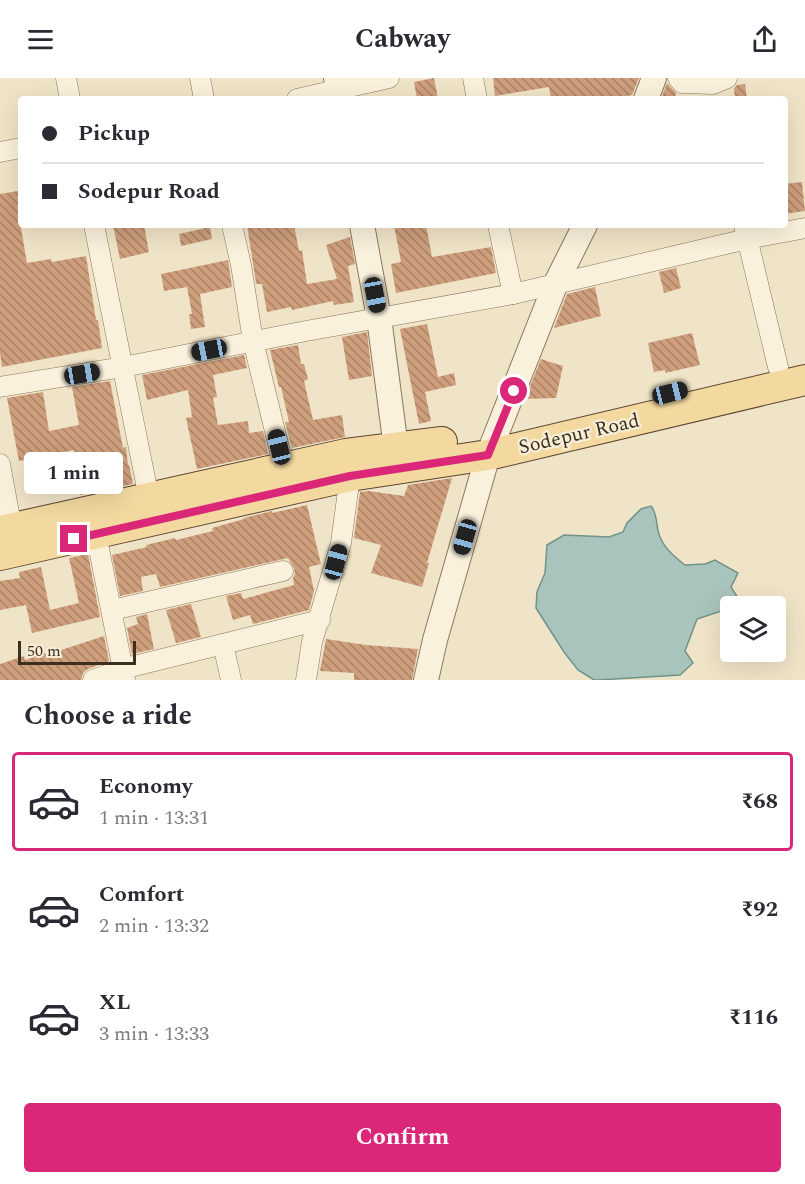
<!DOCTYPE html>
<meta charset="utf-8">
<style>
body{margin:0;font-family:Spectral,serif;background:#f7f7f7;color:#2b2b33;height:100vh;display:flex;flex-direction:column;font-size:22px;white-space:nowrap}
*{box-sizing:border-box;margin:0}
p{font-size:20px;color:#7c7c81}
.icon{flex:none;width:33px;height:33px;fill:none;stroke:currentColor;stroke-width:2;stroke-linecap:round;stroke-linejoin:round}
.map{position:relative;height:602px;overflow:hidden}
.side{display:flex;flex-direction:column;background:#fff;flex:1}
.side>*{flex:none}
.banner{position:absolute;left:18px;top:18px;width:770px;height:132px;border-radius:6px;box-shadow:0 6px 24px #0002;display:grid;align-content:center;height:132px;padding:0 24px;background:#fff}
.tools{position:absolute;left:720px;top:518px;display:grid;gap:12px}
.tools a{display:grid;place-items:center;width:66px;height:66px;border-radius:6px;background:#fff;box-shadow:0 6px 24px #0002;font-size:30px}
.scale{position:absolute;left:18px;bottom:15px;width:118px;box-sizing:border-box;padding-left:6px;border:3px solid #3d2e20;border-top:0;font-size:16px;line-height:21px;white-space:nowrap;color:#3d2e20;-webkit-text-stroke:4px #f7eed8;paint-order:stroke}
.end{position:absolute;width:27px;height:27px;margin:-14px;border:8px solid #db2777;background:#fff;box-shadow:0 0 0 3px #fff}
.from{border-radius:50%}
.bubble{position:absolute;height:42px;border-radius:6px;background:#fff;box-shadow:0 6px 24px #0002;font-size:20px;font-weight:700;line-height:42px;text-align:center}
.car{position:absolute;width:18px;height:36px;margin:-18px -9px;border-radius:8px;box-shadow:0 0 4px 2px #0007;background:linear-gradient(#222 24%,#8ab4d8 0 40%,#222 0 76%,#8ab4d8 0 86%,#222 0)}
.banner b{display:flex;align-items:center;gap:21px;height:57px;font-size:22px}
.banner b+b{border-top:2px solid #e1e1e2}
.banner i{width:15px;height:15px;background:#2b2b33}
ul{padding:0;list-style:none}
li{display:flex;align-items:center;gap:18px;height:99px;margin:0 12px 9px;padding:0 12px;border:3px solid transparent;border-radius:6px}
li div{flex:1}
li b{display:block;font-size:22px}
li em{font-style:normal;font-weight:700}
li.on{border-color:#db2777}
li>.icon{width:54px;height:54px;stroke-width:1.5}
h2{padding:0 24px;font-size:27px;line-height:72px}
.primary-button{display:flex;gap:12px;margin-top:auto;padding:12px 24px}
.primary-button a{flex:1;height:69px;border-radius:6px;background:#db2777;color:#fff;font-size:24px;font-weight:700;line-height:69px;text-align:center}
header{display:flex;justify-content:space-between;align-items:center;height:78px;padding:0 24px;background:#fff;font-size:27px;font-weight:700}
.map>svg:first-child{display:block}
.water{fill:#a9c4bc;stroke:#6f938a;stroke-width:1.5}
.building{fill:url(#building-back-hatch)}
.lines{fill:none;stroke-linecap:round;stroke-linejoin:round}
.minor-casing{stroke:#8d765c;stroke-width:21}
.tertiary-casing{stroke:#8d765c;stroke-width:26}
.primary-casing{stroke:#5b4430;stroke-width:32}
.minor{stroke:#faf1dc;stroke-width:20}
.tertiary{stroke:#faf1dc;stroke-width:24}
.primary{stroke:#f3d9a0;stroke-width:30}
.route{stroke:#db2777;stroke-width:8}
.labels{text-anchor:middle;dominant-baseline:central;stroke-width:4.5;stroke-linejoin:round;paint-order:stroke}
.street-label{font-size:20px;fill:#3d2e20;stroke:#f7eed8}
</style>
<header><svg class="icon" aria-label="menu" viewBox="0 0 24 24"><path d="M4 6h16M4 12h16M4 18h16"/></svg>Cabway<svg class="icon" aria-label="share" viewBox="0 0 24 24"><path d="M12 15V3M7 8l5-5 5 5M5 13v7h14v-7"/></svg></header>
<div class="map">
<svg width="805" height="602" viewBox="0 0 805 602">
<defs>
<pattern id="building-back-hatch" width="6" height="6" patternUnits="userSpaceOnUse" patternTransform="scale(1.5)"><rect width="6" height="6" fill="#cf9f7d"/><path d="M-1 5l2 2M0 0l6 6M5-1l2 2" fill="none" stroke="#a98266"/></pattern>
</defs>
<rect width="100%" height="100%" fill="#f0e4c8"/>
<path class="water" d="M651,428c8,10 4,23 10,33 5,11 15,19 24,26l20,-1 10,-4 23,13 -7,14 12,19h-13v7l-6,-3 -27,9 -12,32 8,12 -13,12 -82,5h-4l-16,-10 -14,-18 -28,-44 1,-16 8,-19 2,-28 17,-10 45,2 14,-5 4,-9 14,-14z"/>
<g class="building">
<path d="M434,0l4,21h-21l-3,-17z"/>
<path d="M493,0h146l-7,17 -21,4h-60l-2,-12 -54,9z"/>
<path d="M667,5l9,10 -1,6h-14z"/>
<path d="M745,6l2,15h-12l-1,-11 3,-3z"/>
<path d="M802,104l3,29 -21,3v-30z"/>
<path d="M18,113l3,18v19l6,35 24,-4 1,3 34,-6 10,64h2l4,28 -100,19 -2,-14v-159z"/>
<path d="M113,147h31l5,27 -29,7z"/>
<path d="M247,147h47l5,26 3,-1 5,34 30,-5 -11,-34 24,-8 5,27 -7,2 6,36 -20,3 -1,-4 -41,9 -1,-3 -24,5 -5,-28h-5l-1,-1z"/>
<path d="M394,147h32l6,32 59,-10 5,26 -100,20 -5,-29 10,-2z"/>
<path d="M210,149l2,12 -31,7 -2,-12z"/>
<path d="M228,182l4,27 -32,7 5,33 -14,2 -2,-15h3l-5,-27 -23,4 -3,-17z"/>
<path d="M676,190l5,20 -17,5 -5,-21z"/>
<path d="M595,209l6,29 -47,12 13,-34z"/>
<path d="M427,246l11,53 16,-4 2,12 -31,7 6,29 -12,3 -19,-95z"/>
<path d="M367,254l5,44 -23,4 -7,-43z"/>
<path d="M692,255l8,32 -35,8v-3l-11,2 -6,-29z"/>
<path d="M298,267l3,19h3l4,15 -4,2 9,39 29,-5 3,22 -53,11 -7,-26h4l-8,-35h-2l-9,-37z"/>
<path d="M244,277l3,13 -34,7 4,22 -4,1 5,27 30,-4 1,12 14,-2 5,23 -71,15 -11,-51 6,-1 -4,-27 -41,10 -5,-25z"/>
<path d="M541,281l22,7 -7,32 -31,1z"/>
<path d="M110,303l13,67 3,-1 2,18h1l4,19 -53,11 -6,-45 -55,11 -12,-63 36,-6 6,39 30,-6 -7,-38z"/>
<path d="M452,400l-25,85h2l-7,24 -51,-14 10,-28 -27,-7 6,-46 9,-1 35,5 4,-11z"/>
<path d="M307,427l14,59 -12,3 5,24 -5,19 -56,14 -3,-9 -17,5 -7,-24 15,-3 2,6 51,-14 -1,-7 2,-4 -1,-6 -6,-10 -128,29 -4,-13 -15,3 2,14 -23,5 -8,-41 35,-8 -1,-2 29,-7 1,2 37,-9 -1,-3 32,-9v-1l28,-7v2z"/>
<path d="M88,476l12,63 -68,16 -6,-28 -26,5v-29l20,-3 -1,-6 22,-5 9,43 29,-7 -10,-45z"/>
<path d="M191,526l10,33 -25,6 -10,-33z"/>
<path d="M147,536l7,35 -22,5 -5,-26 11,-4 -2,-7z"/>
<path d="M104,558l5,25 -21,8 -5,4 -2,7h-81v-16l24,-8 1,4 20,-7 1,2z"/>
<path d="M326,561l40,6 52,4 -6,31h-58v-7l-34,-2z"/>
</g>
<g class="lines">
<g class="minor-casing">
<g id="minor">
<path d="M66,0l4,21"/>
<path d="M200,0l4,21"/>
<path d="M473,0l4,21"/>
<path d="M678,0l4,5 31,1 14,-6"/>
<path d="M297,21l92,-21"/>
<path d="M0,74l21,-4"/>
<path d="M94,147l55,273"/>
<path d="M232,147l9,40 12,76 31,127"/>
<path d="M498,147l15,69"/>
<path d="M744,147l34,142"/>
<path d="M0,309l123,-20 183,-36 207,-37 234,-55 58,-11"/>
<path d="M0,386l12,65"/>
<path d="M96,456l29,146"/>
<path d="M112,532l171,-39"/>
<path d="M223,566l8,36"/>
<path d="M93,602l33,-12 194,-48"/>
<path d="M306,602l6,-38 29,-99 9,-67"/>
</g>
</g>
<g class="tertiary-casing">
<g id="tertiary">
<path d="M336,0l4,21"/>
<path d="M646,21l8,-21"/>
<path d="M362,147l17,93 17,130"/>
<path d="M426,602l9,-40 53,-185 68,-172 29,-58"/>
</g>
</g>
<g class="primary-casing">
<g id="primary">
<path d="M0,453l346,-77 96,-12"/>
<path d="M0,477l350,-79 138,-21 317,-75"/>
</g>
</g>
<use href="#minor" class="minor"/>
<use href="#tertiary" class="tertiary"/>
<use href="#primary" class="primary"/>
</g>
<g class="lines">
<path class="route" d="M74,461l276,-63 138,-21 26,-64"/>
</g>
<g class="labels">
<g class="street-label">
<text transform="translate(579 356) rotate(-13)">Sodepur Road</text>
</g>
</g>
</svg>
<div class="tools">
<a><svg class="icon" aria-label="layers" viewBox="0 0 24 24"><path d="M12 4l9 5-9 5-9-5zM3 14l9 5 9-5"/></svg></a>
</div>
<div class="scale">50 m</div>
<i class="end from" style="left:514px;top:313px"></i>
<i class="end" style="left:74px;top:461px"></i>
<div class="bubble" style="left:24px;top:374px;width:99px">1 min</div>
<i class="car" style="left:375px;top:217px;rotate:169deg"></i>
<i class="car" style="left:209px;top:272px;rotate:259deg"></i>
<i class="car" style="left:82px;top:296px;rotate:80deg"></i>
<i class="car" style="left:670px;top:315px;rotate:76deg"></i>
<i class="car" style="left:279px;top:369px;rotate:346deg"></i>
<i class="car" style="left:465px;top:459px;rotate:196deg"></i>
<i class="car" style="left:336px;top:484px;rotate:15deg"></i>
<div class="banner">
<b><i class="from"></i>Pickup</b>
<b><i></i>Sodepur Road</b>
</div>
</div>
<section class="side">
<h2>Choose a ride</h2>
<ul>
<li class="on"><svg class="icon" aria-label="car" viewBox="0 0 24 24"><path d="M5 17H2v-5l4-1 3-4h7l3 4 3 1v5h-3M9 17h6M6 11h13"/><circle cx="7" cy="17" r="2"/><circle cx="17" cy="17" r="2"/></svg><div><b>Economy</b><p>1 min · 13:31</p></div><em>₹68</em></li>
<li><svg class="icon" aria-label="car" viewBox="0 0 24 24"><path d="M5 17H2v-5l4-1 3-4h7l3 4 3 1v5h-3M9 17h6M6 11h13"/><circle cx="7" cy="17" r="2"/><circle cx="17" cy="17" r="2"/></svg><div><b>Comfort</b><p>2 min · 13:32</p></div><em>₹92</em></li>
<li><svg class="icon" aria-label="car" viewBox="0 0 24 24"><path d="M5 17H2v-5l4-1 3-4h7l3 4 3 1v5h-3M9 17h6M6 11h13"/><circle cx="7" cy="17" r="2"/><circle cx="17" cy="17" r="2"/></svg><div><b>XL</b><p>3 min · 13:33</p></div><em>₹116</em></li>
</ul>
<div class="primary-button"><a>Confirm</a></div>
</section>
